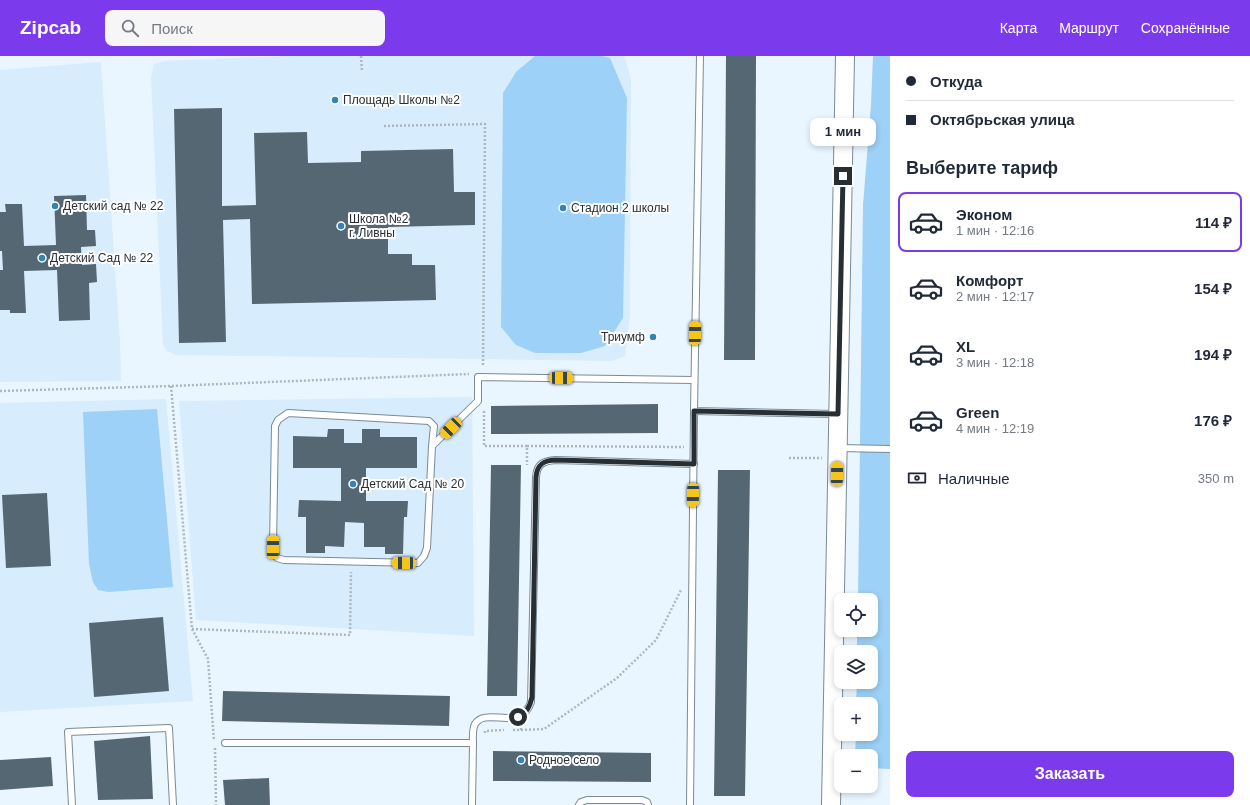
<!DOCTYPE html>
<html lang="ru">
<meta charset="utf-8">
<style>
body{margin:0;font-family:Arial,sans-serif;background:#f6f6f7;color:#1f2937;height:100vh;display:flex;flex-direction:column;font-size:15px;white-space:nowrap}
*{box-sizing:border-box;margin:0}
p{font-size:13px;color:#747a83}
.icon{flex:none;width:22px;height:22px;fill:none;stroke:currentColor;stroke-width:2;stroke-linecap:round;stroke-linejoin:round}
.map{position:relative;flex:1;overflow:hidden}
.side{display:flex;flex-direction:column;background:#fff;width:360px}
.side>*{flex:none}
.top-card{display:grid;align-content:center;height:88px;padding:0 16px;background:#fff}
.controls{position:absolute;left:834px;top:537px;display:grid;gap:8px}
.controls a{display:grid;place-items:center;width:44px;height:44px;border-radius:8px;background:#fff;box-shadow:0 2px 6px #0003;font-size:20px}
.end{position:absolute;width:18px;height:18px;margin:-9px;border:5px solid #272f34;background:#fff;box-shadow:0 0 0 2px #fff}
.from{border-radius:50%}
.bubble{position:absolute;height:28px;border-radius:8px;background:#fff;box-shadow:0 2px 6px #0003;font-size:13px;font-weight:800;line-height:28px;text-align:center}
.car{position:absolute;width:12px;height:24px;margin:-12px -6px;border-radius:5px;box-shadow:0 0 3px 1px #0007;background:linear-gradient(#f5c518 24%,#345 0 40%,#f5c518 0 76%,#345 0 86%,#f5c518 0)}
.top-card b{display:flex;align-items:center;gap:14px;height:38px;font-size:15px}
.top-card b+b{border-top:1px solid #e0e1e3}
.top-card i{width:10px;height:10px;background:#1f2937}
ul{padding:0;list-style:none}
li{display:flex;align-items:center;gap:12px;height:60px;margin:0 8px 6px;padding:0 8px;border:2px solid transparent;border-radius:8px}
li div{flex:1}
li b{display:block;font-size:15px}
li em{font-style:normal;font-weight:800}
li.on{border-color:#7c3aed}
li>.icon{width:36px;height:36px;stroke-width:1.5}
h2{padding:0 16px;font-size:18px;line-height:48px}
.pay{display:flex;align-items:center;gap:10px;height:44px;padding:0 16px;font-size:15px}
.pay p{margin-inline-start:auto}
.cta{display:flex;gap:8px;margin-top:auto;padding:8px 16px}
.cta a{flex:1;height:46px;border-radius:8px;background:#7c3aed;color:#fff;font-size:16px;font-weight:800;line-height:46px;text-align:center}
header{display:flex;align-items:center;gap:24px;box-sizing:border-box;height:56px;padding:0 20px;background:#7c3aed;color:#fff}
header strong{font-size:19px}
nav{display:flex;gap:22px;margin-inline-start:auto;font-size:14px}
.search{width:280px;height:36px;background:#f6f6f7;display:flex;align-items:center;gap:10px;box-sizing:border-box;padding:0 14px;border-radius:8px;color:#747a83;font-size:15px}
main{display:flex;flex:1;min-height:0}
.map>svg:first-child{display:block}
.built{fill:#d7ecfc}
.green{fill:#9dd1f7}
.building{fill:#566774}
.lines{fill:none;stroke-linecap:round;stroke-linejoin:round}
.lane-casing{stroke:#798b98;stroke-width:8}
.secondary-casing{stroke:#798b98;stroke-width:20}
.path{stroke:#adb7bf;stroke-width:2.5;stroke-dasharray:2 2;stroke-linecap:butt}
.lane{stroke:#fff;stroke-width:6}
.secondary{stroke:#fff;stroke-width:18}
.route{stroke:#272f34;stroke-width:5}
.poi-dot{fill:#3582b5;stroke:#fff;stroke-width:1.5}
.labels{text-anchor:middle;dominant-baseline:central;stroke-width:4;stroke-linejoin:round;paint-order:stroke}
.poi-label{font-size:12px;fill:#272f34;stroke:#fff;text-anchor:start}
</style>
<header>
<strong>Zipcab</strong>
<div class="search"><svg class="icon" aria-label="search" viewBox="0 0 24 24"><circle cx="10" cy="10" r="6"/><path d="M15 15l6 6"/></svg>Поиск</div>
<nav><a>Карта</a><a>Маршрут</a><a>Сохранённые</a></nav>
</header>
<main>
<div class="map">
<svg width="890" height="749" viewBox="0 0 890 749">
<rect width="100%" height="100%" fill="#eaf6ff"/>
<g class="built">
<path d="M289,0h335l7,23 -1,235 -5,42 -13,5 -436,-6 -9,-4 -4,-6 -12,-268 3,-13 10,-3z"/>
<path d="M101,6l19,280 1,39 -121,1v-312z"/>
<path d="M472,341l2,239 -278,-16 -17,-219z"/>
<path d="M166,343l27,302 -193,11v-309z"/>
</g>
<g class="green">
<path d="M535,0h67l8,2 17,40 -4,220 -18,28 -24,7h-46l-19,-8 -15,-18 2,-234 13,-21z"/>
<path d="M873,0h17v713l-19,-1v-12h-16l1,-22h15v-30h-15l1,-22h14v-30h-14v-22h14v-30h-13l5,-395 8,-100z"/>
<path d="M157,353l16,178 -64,5 -11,-2 -5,-8 -4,-18 -6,-152z"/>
</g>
<g class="building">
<path d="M726,0h30l-1,304h-31z"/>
<path d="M222,52v98l34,-1 -2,-72 53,-1 1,31 53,-1v-11l92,-2 1,43h21v33l-87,2v27h24v11h23l1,35 -184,4 -2,-85 -27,1 3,122 -47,1 -5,-234z"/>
<path d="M86,139l1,35h8l1,16 -15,1 1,18 14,-1 1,18 -8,1 1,37 -31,1 -2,-51 -33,1 2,42h-16v-3h-10v-40h3l-1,-19h-2v-39h6l-1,-8h17l2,42 32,-1 -2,-49z"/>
<path d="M658,348v29l-167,1v-28z"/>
<path d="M328,373h16v14h18v-14h18v8h37v31h-51v33h42l-1,16h-3l-1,37h-18v-7h-21v-24l-19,-1 -1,25 -19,-1v7h-19v-36h-8l1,-17 42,1v-33h-48v-32l34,1z"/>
<path d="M491,409h30l-4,231h-30z"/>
<path d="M718,414h32l-5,326h-31z"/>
<path d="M47,437l4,73 -45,2 -4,-73z"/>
<path d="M163,561l6,74 -75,6 -5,-74z"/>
<path d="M223,635l227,5 -1,30 -227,-5z"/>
<path d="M150,680l3,63 -55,1 -4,-59z"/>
<path d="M493,695l158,2v29l-158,-1z"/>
<path d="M51,701l2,29 -53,4v-30z"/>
<path d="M269,722l1,27h-45l-2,-25z"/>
</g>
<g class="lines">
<g class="lane-casing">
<g id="lane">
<path d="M700,0l-6,355 143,3"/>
<path d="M432,390l2,-20 -5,-5 -141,-8 -10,7 -3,6 -2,121 4,11 7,2 134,3 6,-7 3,-8 5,-102 46,-45v-24l216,3"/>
<path d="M839,392l51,1"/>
<path d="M225,687h248l-1,62"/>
<path d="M473,687c0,-6 -1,-13 2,-19 11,-18 46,9 56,-22l5,-225c1,-14 8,-16 20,-17l138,4"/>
<path d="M72,749l-4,-73 101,-4 4,77"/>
<path d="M579,749l2,-3 6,-2h55l5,2 1,3"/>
<path d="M690,749l4,-394"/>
</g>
</g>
<g class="secondary-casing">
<path id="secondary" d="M831,749l14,-749"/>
</g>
<g class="path">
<path d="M361,0l1,16"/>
<path d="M384,70l101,-2 -2,242"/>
<path d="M171,330l21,243 16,30 6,82"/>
<path d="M0,335l171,-5 298,-12"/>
<path d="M484,355v35h43v19"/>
<path d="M527,390l157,1"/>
<path d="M789,402h33"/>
<path d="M192,573l158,6 1,-63"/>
<path d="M513,674h8v-4"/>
<path d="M521,674l23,-1 73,-51 39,-38 25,-50"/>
<path d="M485,677v-2l19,-1"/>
<path d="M215,692l1,57"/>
</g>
<use href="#lane" class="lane"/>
<use href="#secondary" class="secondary"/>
</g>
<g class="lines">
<path class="route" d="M518,661c9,-4 12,-11 14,-20l4,-220c1,-13 8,-17 20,-17l138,4v-53l144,3 5,-238"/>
</g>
<g class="poi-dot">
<circle cx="335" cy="44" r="4"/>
<circle cx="55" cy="150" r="4"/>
<circle cx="563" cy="152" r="4"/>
<circle cx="341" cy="170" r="4"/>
<circle cx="42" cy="202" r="4"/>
<circle cx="653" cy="281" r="4"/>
<circle cx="353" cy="428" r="4"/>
<circle cx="521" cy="704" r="4"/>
</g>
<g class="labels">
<g class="poi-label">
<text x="343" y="44">Площадь Школы №2</text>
<text x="63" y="150">Детский сад № 22</text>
<text x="571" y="152">Стадион 2 школы</text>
<text x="349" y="163">Школа №2<tspan x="349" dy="14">г. Ливны</tspan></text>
<text x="50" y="202">Детский Сад № 22</text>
<text x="645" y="281" text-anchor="end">Триумф</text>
<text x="361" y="428">Детский Сад № 20</text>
<text x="529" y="704">Родное село</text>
</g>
</g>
</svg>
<div class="controls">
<a><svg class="icon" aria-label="locate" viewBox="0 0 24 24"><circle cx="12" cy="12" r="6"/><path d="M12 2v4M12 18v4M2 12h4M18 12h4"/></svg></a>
<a><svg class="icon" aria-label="layers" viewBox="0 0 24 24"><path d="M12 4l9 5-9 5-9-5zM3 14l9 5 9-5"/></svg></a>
<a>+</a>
<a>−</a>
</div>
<i class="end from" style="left:518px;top:661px"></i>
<i class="end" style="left:843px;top:120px"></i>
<div class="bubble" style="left:810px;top:62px;width:66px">1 мин</div>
<i class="car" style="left:695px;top:277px;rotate:1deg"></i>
<i class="car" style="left:561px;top:322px;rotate:91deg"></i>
<i class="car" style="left:451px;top:372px;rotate:225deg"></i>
<i class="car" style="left:837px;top:418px;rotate:1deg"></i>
<i class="car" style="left:693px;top:439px;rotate:181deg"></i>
<i class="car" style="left:273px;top:491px;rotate:1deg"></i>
<i class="car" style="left:404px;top:507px;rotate:271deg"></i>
</div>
<section class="side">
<div class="top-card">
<b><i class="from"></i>Откуда</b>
<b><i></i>Октябрьская улица</b>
</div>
<h2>Выберите тариф</h2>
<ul>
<li class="on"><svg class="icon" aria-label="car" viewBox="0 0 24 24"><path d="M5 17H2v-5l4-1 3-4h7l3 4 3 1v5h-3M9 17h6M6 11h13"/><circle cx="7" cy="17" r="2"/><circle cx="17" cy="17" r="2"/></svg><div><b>Эконом</b><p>1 мин · 12:16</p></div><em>114 ₽</em></li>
<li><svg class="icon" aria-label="car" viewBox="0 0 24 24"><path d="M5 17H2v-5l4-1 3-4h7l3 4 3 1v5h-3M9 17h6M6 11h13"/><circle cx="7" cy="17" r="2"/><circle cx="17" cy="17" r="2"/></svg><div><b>Комфорт</b><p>2 мин · 12:17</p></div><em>154 ₽</em></li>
<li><svg class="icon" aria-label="car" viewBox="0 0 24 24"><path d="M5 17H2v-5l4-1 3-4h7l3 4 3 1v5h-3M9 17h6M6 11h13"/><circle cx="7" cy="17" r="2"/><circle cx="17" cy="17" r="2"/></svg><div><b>XL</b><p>3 мин · 12:18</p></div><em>194 ₽</em></li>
<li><svg class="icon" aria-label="car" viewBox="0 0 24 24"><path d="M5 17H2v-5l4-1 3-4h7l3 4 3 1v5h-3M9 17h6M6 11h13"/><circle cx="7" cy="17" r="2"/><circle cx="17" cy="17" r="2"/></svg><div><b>Green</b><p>4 мин · 12:19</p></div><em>176 ₽</em></li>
</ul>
<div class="pay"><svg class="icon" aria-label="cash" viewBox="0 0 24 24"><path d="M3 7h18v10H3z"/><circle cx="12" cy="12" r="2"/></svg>Наличные<p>350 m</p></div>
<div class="cta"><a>Заказать</a></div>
</section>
</main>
